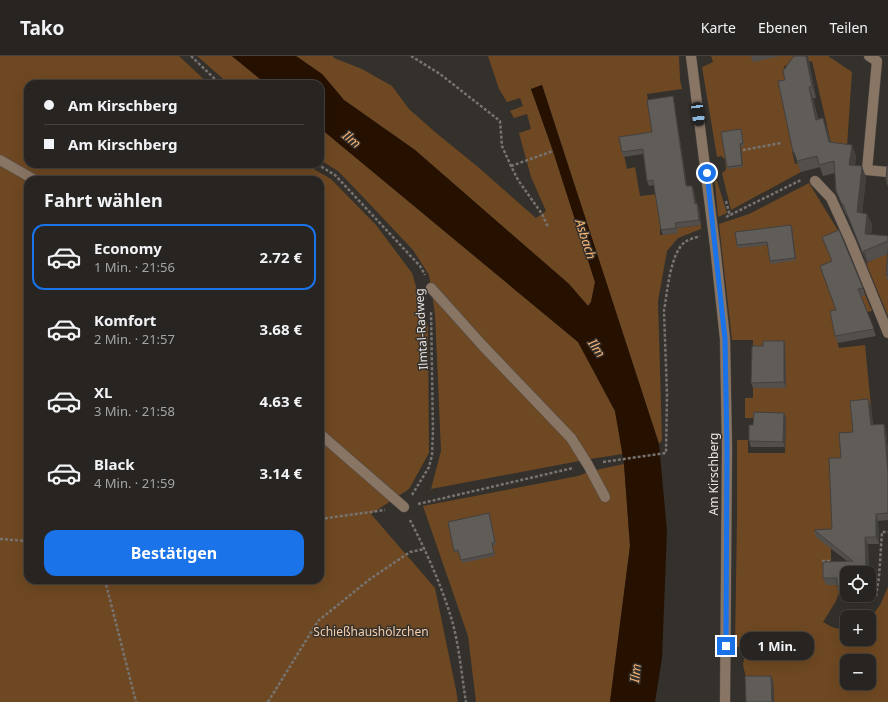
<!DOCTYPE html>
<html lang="de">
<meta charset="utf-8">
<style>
body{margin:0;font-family:"Noto Sans",sans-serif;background:#33302e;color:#f1f3f6;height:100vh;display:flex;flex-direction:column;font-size:15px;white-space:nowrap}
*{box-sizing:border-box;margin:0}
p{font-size:13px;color:#a4a4a5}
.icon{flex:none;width:22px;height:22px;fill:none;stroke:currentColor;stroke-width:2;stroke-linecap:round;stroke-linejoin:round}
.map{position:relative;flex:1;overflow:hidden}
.drawer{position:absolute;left:24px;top:120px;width:300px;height:408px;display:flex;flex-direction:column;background:#272421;border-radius:12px;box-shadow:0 4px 16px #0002,0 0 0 1px #43413f}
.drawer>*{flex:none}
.guide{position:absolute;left:24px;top:24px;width:300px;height:88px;border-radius:12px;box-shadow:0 4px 16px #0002,0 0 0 1px #43413f;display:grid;align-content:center;height:88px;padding:0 20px;background:#272421}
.buttons{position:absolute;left:840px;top:510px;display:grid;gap:8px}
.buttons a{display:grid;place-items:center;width:36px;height:36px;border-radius:8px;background:#272421;box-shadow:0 4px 16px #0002,0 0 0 1px #43413f;font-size:20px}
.end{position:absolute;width:18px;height:18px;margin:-9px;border:5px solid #1a73e8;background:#fff;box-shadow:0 0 0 2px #fff}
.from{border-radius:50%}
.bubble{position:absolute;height:28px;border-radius:12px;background:#272421;box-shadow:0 4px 16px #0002,0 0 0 1px #43413f;font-size:13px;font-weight:700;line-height:28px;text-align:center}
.car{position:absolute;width:12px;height:24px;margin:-12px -6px;border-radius:5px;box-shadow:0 0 3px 1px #0007;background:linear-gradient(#222 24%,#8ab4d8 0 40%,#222 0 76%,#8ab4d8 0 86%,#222 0)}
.guide b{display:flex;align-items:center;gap:14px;height:38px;font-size:15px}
.guide b+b{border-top:1px solid #43413f}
.guide i{width:10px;height:10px;background:#f1f3f6}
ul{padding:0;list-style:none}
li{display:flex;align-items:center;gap:12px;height:66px;margin:0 8px 6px;padding:0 12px;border:2px solid transparent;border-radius:12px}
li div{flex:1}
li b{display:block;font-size:15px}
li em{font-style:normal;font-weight:700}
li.current{border-color:#1a73e8}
li>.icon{width:36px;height:36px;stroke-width:1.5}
h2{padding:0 20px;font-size:18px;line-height:48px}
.primary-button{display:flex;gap:8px;margin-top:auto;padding:8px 20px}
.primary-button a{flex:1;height:46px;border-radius:12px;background:#1a73e8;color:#fff;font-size:16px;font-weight:700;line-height:46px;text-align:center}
header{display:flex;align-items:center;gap:24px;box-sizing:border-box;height:56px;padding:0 20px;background:#272421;border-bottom:1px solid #43413f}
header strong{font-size:19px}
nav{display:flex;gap:22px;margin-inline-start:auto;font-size:14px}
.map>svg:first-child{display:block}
.green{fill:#6e4822;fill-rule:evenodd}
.water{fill:#261100}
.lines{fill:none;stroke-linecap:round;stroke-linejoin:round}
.minor-casing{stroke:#514d49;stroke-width:11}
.path{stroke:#777370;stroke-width:2.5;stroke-dasharray:3 2;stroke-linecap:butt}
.minor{stroke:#897564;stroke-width:10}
.wall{fill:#534f4c}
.shaded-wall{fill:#43403e}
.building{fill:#605c58;stroke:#43403e}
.route{stroke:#1a73e8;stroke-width:5}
.labels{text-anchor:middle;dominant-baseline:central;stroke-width:3;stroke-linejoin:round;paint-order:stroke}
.street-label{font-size:12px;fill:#e8e5e3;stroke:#34302c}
.park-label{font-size:12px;fill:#f7cfaa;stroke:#34302c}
.water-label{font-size:13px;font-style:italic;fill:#f6b475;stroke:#34302c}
</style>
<header>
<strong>Tako</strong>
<nav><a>Karte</a><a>Ebenen</a><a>Teilen</a></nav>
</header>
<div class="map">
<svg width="888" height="646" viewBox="0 0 888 646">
<rect width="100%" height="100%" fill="#34302c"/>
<g class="green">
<path d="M0,0h179l30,28h-181v80h277l26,15 45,46 36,48 16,54 1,126 -20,36 -38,25 64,74 21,102 2,12h-458zM28,124h292v400h-292z"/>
<path d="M197,0h35l34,28h-37z"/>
<path d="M296,0h37l1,2 28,11 30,17 17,23 26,23 43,35 58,51 10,-7 -15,-34 -12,-44 12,-4 -4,-15 -13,4 -4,-7 13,-5 -3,-8 -13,4 -8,-13 -11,-33h191l1,24 2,9 -35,5 8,49 -34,-1 6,27 8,-2 5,29 18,-2 15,32 -13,2v7l17,-2v-5l24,-3v4l-23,9 -11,13 -9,50 4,139 -3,4 -117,-359 -11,4 22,62 42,131 -4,20 -3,4 -19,-22 -154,-134 -71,-50 -22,-26z"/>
<path d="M711,0h117l24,16 -7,104 -7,-3 -26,-112 -28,5 3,17 8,67 -3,1 3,13 4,-1 2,9 -70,38 -9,-37 4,-3 -1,-11 -4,-3 -4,1 -15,-90 11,-5z"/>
<path d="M320,72l258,214 37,69 8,43 -33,5 -159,30 10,-38 -6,-137 -6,-39 -16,-25 -49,-52 -26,-27 -18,-11z"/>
<path d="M715,125h2l10,32 -9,4z"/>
<path d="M809,127l30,49 33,79 -40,8 7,29 26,-3 6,61 -18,2 3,31 -13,21 -12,88v21l-5,16h13v8l-3,8 -13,21 9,5 15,4v8h22v-19l11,-15 8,-18v115h-114l-1,-21 -26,1 -4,-17 2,-12 4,-1v-5h-14l2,-131v-76h11v13h37l1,-35h-41v-20h8v-58h-21l-13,-116 30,-10zM847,605h22v22h-22z"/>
<path d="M888,182v78l-22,-53 9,-4z"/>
<path d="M624,408l6,82 -20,156h-134l-8,-66 -45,-130 155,-30 13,-5z"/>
</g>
<path class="water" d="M232,0h64l26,18 22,26 71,50 154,134 19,22 3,-4 4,-20 -42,-131 -22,-62 11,-4 117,359 8,87 -5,127 -7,44h-45l20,-156 -6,-82 -9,-53 -37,-69 -258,-214v-44h-54z"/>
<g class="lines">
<g class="minor-casing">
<g id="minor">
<path d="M691,0l24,190 10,93 2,109 -2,254"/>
<path d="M869,0l8,5 -10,109 21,2"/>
<path d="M0,104l35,20"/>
<path d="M815,125l16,17 19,42 38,93"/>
<path d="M431,232l52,58 88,92 17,27 17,32"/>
<path d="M320,378l84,73"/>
</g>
</g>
<g class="path">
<path d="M191,0l29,28"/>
<path d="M411,0l29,18 60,47 2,25 9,20 7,14 24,34 6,13"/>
<path d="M738,95l43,-8"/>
<path d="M317,108l18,11 85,91 5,9"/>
<path d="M511,110l42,-15"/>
<path d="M726,145l4,15"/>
<path d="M726,161l75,-37"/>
<path d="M603,406l63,-9 1,-58 -3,-84c3,-17 6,-58 21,-69 4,-3 10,-4 15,-6"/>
<path d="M412,439l17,-28 3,-12 1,-24 -2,-120"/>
<path d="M418,448l155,-36"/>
<path d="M320,463l65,-9"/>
<path d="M410,464c15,29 29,60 39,91 10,29 12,61 17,91"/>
<path d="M0,483l28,2"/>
<path d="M822,505h9"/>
<path d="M105,524l31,122"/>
<path d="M876,540l3,-19 3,-45h6"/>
<path d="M268,646l50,-81 52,-42 40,-27 15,-3"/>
</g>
<use href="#minor" class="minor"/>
</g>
<g class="wall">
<path d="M751,0h29l-27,6z"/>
<path d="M808,0l8,42h-3l5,21 5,-1 4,11 4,14 21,2 4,11 -1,10h7l4,12 -4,35 5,1 5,11 -1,9 17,2v45l-2,-6 2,-21 -20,8v4l-21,-51h-1l-10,-24 -1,-18 -12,3 -3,-9 -19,5 -8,-20 -8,-72z"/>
<path d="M673,40l1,5 13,85h5l2,5 2,13 3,4 2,17 -24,3 1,5 -15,2 -2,-5 -7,-45 -5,1 -2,-5 -4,-27 -20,3 -1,-5 30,-20z"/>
<path d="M742,75l2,15h-3l2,21 -15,2 -1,-2z"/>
<path d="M888,109v22l-2,-6z"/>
<path d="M791,169l1,3 4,32 -25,4 -1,-3 -2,-16 -30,3 -1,-3z"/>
<path d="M820,210l43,22 2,7 -4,1 15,40 -38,7 -3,-7 1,-26z"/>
<path d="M784,285l1,5 1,42h-33l-2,-5 12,-37z"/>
<path d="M871,350l2,19 11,-1 2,7 2,21v68l-10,1 1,23h-11l1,29h-7l-1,-1v1h-14v19l-8,1 -2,-8h-11l-3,-7 24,-17 -31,-24 -2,-7 18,-1 9,-71 12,-26z"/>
<path d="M786,362l-1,29h-34l-2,-6 4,-16z"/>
<path d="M489,457l7,32h-3l2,11 -33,7 -3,-11 -4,1 -1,-2z"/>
</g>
<g class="shaded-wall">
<path d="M806,0h2l8,42 -4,-12z"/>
<path d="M809,31l4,11 7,33 -4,-11z"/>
<path d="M673,40l1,5 14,90 -2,-5z"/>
<path d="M823,62l4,11 7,25 -5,-12z"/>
<path d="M740,88l1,2 2,21 -1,-2z"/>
<path d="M852,89l4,11 -3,21 -4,-12z"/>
<path d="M862,110l4,12 -5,46 -4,-12z"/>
<path d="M692,130l2,5 2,18 -1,-5z"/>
<path d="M697,147l2,5 2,17 -2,-5z"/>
<path d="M867,158l5,11 -2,20 -5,-11z"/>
<path d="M791,169l1,3 4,32 -1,-2z"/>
<path d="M864,195l4,11v4l-5,-12z"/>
<path d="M784,285l1,5 1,42 -2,-6z"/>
<path d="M868,343l3,7 2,26 -2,-7z"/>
<path d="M784,357l2,5 -1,29 -2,-5z"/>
<path d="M884,368l2,7 2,21v21z"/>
<path d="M876,458l2,7 1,23 -3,-7z"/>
<path d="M865,481l3,7 1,29h-2l-1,-2z"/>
<path d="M858,509l3,7v1h-2z"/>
<path d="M771,620l2,5 1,21h-2z"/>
</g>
<g class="building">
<path d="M794,0h12l6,30 -3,1 7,33 7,-2 6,24 23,3 -3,20 13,1 -5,46 10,2 -2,20 23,2v5l-24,10 -1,3 -20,-50h-1l-6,-13 -2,-30 -15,4 -2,-9 -20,5 -3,-9h-1l-15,-71 7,-1 -2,-9z"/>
<path d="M673,40l13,90h6l3,18 2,-1 2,17 -24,3 1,5 -15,2 -8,-50 -6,1 -4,-32 -21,3 -3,-15 33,-5 -5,-32z"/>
<path d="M741,73l2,14 -3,1 2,21 -15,2 -6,-35z"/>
<path d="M888,109v16h-2l1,-15z"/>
<path d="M791,169l4,33 -25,3 -3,-19 -30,3 -2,-13z"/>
<path d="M839,174l24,58 -5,1 16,40 -39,7 -5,-25 6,-1 -16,-44 12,-5 -10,-24z"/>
<path d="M888,194v24l-2,1z"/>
<path d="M763,285h21v41l-33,1 1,-37h11z"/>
<path d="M868,343l3,26 13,-1 4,49v40l-12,1v23h-11l1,34 -8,-6 1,8h-12v12l-10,1v-8h-14v-16l30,-1 -39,-31 18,-1 -3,-71h12l-2,-25 14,-1 -3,-31z"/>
<path d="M754,356l30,1 -1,29 -34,-1v-16h4z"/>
<path d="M489,457l6,29 -3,1 2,10 -33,7 -3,-10 -4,1 -6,-29z"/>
<path d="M745,620h26l1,26h-26z"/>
</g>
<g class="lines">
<path class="route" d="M707,117l18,166 2,109 -1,198"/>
</g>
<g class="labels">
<g class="street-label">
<text transform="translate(421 273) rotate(-93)">Ilmtal-Radweg</text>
<text transform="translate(713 418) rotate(-90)">Am Kirschberg</text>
</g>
<g class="park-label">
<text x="371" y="575">Schießhaushölzchen</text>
</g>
<g class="water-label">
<text transform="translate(352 83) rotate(39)">Ilm</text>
<text transform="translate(586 183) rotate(72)">Asbach</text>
<text transform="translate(597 292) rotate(55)">Ilm</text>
<text transform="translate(635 617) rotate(-84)">Ilm</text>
</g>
</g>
</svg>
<div class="buttons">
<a><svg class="icon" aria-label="locate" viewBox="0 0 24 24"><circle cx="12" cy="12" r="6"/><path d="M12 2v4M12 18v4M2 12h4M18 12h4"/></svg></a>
<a>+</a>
<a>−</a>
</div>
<i class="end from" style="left:707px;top:117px"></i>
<i class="end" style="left:726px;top:590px"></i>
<div class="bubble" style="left:740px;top:576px;width:74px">1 Min.</div>
<i class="car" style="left:698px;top:58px;rotate:173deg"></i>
<div class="guide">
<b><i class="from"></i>Am Kirschberg</b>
<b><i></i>Am Kirschberg</b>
</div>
<section class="drawer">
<h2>Fahrt wählen</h2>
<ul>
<li class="current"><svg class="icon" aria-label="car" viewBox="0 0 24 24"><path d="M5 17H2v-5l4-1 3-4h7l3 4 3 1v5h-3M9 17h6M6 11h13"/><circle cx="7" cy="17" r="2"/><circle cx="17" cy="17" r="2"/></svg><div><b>Economy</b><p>1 Min. · 21:56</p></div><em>2.72 €</em></li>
<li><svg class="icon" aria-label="car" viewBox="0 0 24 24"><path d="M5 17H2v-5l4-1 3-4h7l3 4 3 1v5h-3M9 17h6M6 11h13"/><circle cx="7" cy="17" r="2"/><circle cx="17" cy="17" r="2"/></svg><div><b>Komfort</b><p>2 Min. · 21:57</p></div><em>3.68 €</em></li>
<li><svg class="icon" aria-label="car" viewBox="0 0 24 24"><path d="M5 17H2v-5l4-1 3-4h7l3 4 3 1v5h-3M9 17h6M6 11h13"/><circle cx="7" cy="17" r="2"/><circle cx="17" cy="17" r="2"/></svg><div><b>XL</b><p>3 Min. · 21:58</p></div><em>4.63 €</em></li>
<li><svg class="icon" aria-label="car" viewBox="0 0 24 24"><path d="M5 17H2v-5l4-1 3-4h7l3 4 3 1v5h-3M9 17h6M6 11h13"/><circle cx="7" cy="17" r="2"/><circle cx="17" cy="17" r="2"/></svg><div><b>Black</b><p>4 Min. · 21:59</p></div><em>3.14 €</em></li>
</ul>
<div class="primary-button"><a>Bestätigen</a></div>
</section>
</div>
